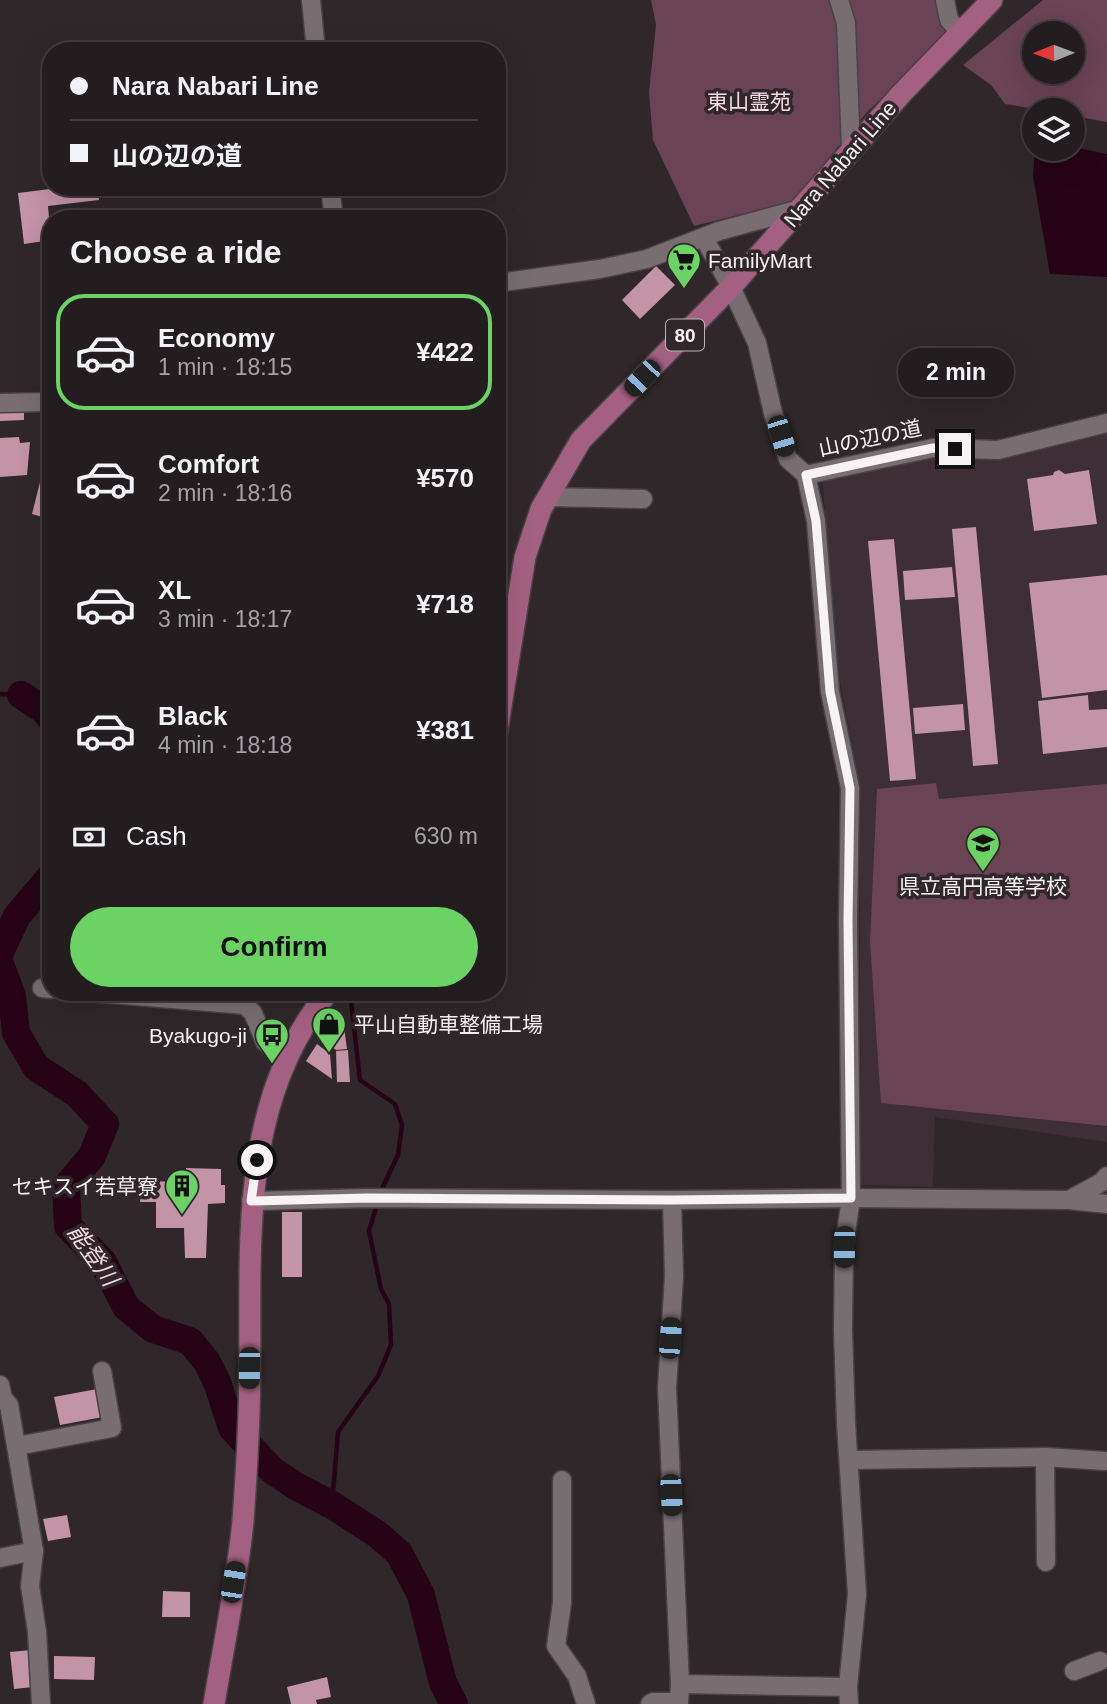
<!DOCTYPE html>
<meta charset="utf-8">
<style>
body{margin:0;font-family:Arial,"Noto Sans JP",sans-serif;background:#2b2629;color:#f1f3f6;height:100vh;display:flex;flex-direction:column;font-size:26px;white-space:nowrap}
*{box-sizing:border-box;margin:0}
p{font-size:23px;color:#a3a2a5}
.icon{flex:none;width:38px;height:38px;fill:none;stroke:currentColor;stroke-width:2;stroke-linecap:round;stroke-linejoin:round}
.map{position:relative;flex:1;overflow:hidden}
.sheet{position:absolute;left:42px;top:210px;width:464px;height:791px;display:flex;flex-direction:column;background:#231d20;border-radius:28px;box-shadow:0 7px 28px #0002,0 0 0 2px #403b3e}
.sheet>*{flex:none}
.top-card{position:absolute;left:42px;top:42px;width:464px;height:154px;border-radius:28px;box-shadow:0 7px 28px #0002,0 0 0 2px #403b3e;display:grid;align-content:center;height:154px;padding:0 28px;background:#231d20}
.needle{width:46px;rotate:269deg}
.tools{position:absolute;left:1022px;top:21px;display:grid;gap:14px}
.tools a{display:grid;place-items:center;width:63px;height:63px;border-radius:50%;background:#231d20;box-shadow:0 7px 28px #0002,0 0 0 2px #403b3e;font-size:35px}
.end{position:absolute;width:32px;height:32px;margin:-16px;border:9px solid #f7f2f4;background:#111;box-shadow:0 0 0 4px #111}
.from{border-radius:50%}
.bubble{position:absolute;height:49px;border-radius:24px;background:#231d20;box-shadow:0 7px 28px #0002,0 0 0 2px #403b3e;font-size:23px;font-weight:700;line-height:49px;text-align:center}
.car{position:absolute;width:21px;height:42px;margin:-21px -10px;border-radius:9px;box-shadow:0 0 5px 2px #0007;background:linear-gradient(#222 24%,#8ab4d8 0 40%,#222 0 76%,#8ab4d8 0 86%,#222 0)}
.top-card b{display:flex;align-items:center;gap:24px;height:66px;font-size:26px}
.top-card b+b{border-top:2px solid #403b3e}
.top-card i{width:18px;height:18px;background:#f1f3f6}
ul{padding:0;list-style:none}
li{display:flex;align-items:center;gap:21px;height:116px;margin:0 14px 10px;padding:0 14px;border:4px solid transparent;border-radius:28px}
li div{flex:1}
li b{display:block;font-size:26px}
li em{font-style:normal;font-weight:700}
li.on{border-color:#6bd363}
li>.icon{width:63px;height:63px;stroke-width:1.5}
h2{padding:0 28px;font-size:32px;line-height:84px}
.pay{display:flex;align-items:center;gap:18px;height:77px;padding:0 28px;font-size:26px}
.pay p{margin-inline-start:auto}
.action{display:flex;gap:14px;margin-top:auto;padding:14px 28px}
.action a{flex:1;height:80px;border-radius:42px;background:#6bd363;color:#111;font-size:28px;font-weight:700;line-height:80px;text-align:center}
.map>svg:first-child{display:block}
.built{fill:#3d2f35}
.green{fill:#6a4354;fill-rule:evenodd}
.water{fill:#260415}
.lines{fill:none;stroke-linecap:round;stroke-linejoin:round}
.stream{stroke:#260415;stroke-width:4.5}
.river{stroke:#260415;stroke-width:28}
.building{fill:#c393a6}
.minor-casing{stroke:#484244;stroke-width:21}
.major-casing{stroke:#484244;stroke-width:24}
.minor{stroke:#786e72;stroke-width:18}
.major{stroke:#a46080;stroke-width:21}
.route{stroke:#f7f2f4;stroke-width:9}
.labels{text-anchor:middle;dominant-baseline:central;stroke-width:7;stroke-linejoin:round;paint-order:stroke}
.shield{fill:#2f272a;stroke:#bbb5b7;stroke-width:2}
.shield-label{font-size:19px;font-weight:bold;fill:#f7f2f4}
.park-label{font-size:21px;fill:#fadbe7;stroke:#2f272a}
.street-label{font-size:21px;fill:#f7f2f4;stroke:#2f272a}
.poi-label{font-size:21px;fill:#f7f2f4;stroke:#2f272a;text-anchor:start}
.water-label{font-size:23px;font-style:italic;fill:#f7d8e4;stroke:#2f272a}
</style>
<div class="map">
<svg width="1107" height="1704" viewBox="0 0 1107 1704">
<rect width="100%" height="100%" fill="#2f272a"/>
<path class="built" d="M1107,428v714l-172,-25 -2,70 -72,-2 -2,-400 -21,-116 -16,-193 127,-24z"/>
<g class="green">
<path d="M651,0h289l6,38 -78,73 -76,91 -98,24 -41,-86 -4,-48 7,-67z"/>
<path d="M1043,0h64v122l-34,-6v-6h-31l-37,-6 -14,-19 -28,-20zM1073,33v39h-39v-39z"/>
<path d="M936,783l3,16 168,-15v342l-226,-23 -11,-161 7,-153z"/>
</g>
<path class="water" d="M1073,147l34,7v123l-57,-3 -17,-98 2,-27h38z"/>
<g class="lines">
<g class="stream">
<path d="M0,694l21,1"/>
<path d="M351,1001l9,79 35,24 7,21 -4,30 -18,38"/>
<path d="M332,1505l6,-73 40,-56 13,-31 -2,-41 -8,-15 -12,-58 9,-30"/>
</g>
<g class="river">
<path d="M21,695l23,15 7,9"/>
<path d="M0,952l17,-36 34,-40"/>
<path d="M0,964l12,32 4,37 20,34 41,27 28,30 -13,32 -26,31 2,39 35,36 23,45 27,22 37,12 17,21 10,20 15,46 40,42 22,15 38,20 45,29 22,19 22,42 22,88 11,21"/>
</g>
</g>
<g class="building">
<path d="M66,187h31l2,13 -51,6 3,34 -27,4 -6,-51z"/>
<path d="M656,266l19,19 -35,34 -18,-19z"/>
<path d="M0,413h24v7l-24,1z"/>
<path d="M19,437l1,6 10,-1 -3,33 -27,2v-39z"/>
<path d="M1059,470l6,4 24,-4 8,54 -63,7 -7,-52 26,-4 1,-3z"/>
<path d="M42,474l9,1v29l-5,14 -14,-4z"/>
<path d="M976,527l22,237 -25,2 -21,-237z"/>
<path d="M894,539l22,240 -26,2 -22,-240z"/>
<path d="M952,567l3,30 -50,3 -2,-29z"/>
<path d="M1107,575v115l-65,8 -13,-115z"/>
<path d="M1088,695l1,15 18,-1v38l-64,7 -5,-53z"/>
<path d="M963,704l2,26 -50,4 -2,-26z"/>
<path d="M342,1012l5,37 -11,1 -14,-11z"/>
<path d="M317,1044l13,10 2,25 -26,-18z"/>
<path d="M348,1050l2,32h-13l-1,-31z"/>
<path d="M186,1168l35,1v16h4v18l-17,1 -2,54h-21l-1,-30h-28v-26h-16l2,-21 44,1z"/>
<rect x="282" y="1212" width="20" height="65"/>
<path d="M97,1389l6,28 -43,8 -6,-28z"/>
<path d="M67,1515l4,22 -23,4 -5,-22z"/>
<path d="M163,1591l27,1v25h-28z"/>
<path d="M31,1650l3,37 -20,2 -4,-37z"/>
<path d="M54,1656l41,1 -1,23 -40,-1z"/>
<path d="M327,1677l4,20 -15,3 1,4h-26l-4,-17z"/>
</g>
<g class="lines">
<g class="minor-casing">
<g id="minor">
<path d="M311,0l5,51"/>
<path d="M839,0l7,23 5,126"/>
<path d="M945,0l4,20 11,12"/>
<path d="M330,187l4,32"/>
<path d="M704,238l27,49 26,56 16,70 15,46 18,16 10,46 14,171 20,96 -2,132 3,278 -7,49 -1,83 3,93 11,171 -9,93 1,17"/>
<path d="M497,283l103,-14 47,-10 72,-28 81,-22"/>
<path d="M0,403l51,-1"/>
<path d="M806,475l127,-27 65,2 109,-27"/>
<path d="M548,497l95,2"/>
<path d="M42,988l9,1"/>
<path d="M87,992l158,13 8,8 12,29 22,16"/>
<path d="M1069,1200l33,-18 5,-6"/>
<path d="M251,1201l115,-3 306,2 179,-2 218,2 38,4"/>
<path d="M0,1385l3,13 6,7 25,146 -4,35 7,46 4,72"/>
<path d="M17,1446l95,-18 -10,-57"/>
<path d="M1045,1457l1,105"/>
<path d="M849,1460l196,-3 60,4"/>
<path d="M562,1480v123l-6,43 21,30 9,28"/>
<path d="M0,1558l34,-7"/>
<path d="M1074,1671l26,-10"/>
<path d="M680,1684l168,3"/>
<path d="M650,1704l3,-2h26l1,-18 -13,-296 7,-112 -2,-76"/>
</g>
</g>
<g class="major-casing">
<g id="major">
<path d="M497,731l28,-174 16,-48 40,-69 150,-153 171,-194 90,-93"/>
<path d="M214,1704c10,-61 23,-122 29,-183 2,-28 4,-57 5,-85 9,-150 -23,-318 80,-444"/>
</g>
</g>
<use href="#minor" class="minor"/>
<use href="#major" class="major"/>
</g>
<g class="lines">
<path class="route" d="M257,1160l-6,41 115,-3 306,2 179,-2 -3,-278 2,-132 -20,-96 -14,-171 -10,-46 127,-27 22,1"/>
</g>
<defs>
<g id="supermarket-pin" transform="scale(1.75)"><path d="M0 17L-7.5 6A9.5 9.5 0 1 1 7.5 6Z" fill="#6bd363" stroke="#2f272a"/><path d="M-6-5.5h2.5l.6 2H6L4.5 2H-2.5L-4.4-4H-6ZM-1.5 3.2a1.3 1.3 0 1 0 .1 0ZM3 3.2a1.3 1.3 0 1 0 .1 0Z" fill="#111"/></g>
<g id="school-pin" transform="scale(1.75)"><path d="M0 17L-7.5 6A9.5 9.5 0 1 1 7.5 6Z" fill="#6bd363" stroke="#2f272a"/><path d="M0-5L7-2L0 1L-7-2ZM-4 1L0 2.5L4 1V4Q0 6-4 4Z" fill="#111"/></g>
<g id="shop-pin" transform="scale(1.75)"><path d="M0 17L-7.5 6A9.5 9.5 0 1 1 7.5 6Z" fill="#6bd363" stroke="#2f272a"/><path d="M-5-2.5h2.3a2.7 3.5 0 0 1 5.4 0H5L5.5 6h-11ZM-1.5-2.5h3a1.5 2.3 0 0 0-3 0Z" fill="#111"/></g>
<g id="bus-pin" transform="scale(1.75)"><path d="M0 17L-7.5 6A9.5 9.5 0 1 1 7.5 6Z" fill="#6bd363" stroke="#2f272a"/><path d="M-5-6H5V4H4V6H2V4H-2V6H-4V4H-5ZM-3.5-4V0h7V-4ZM-3.5 1.2v1.5H-2V1.2ZM2 1.2v1.5H3.5V1.2Z" fill="#111"/></g>
<g id="building-pin" transform="scale(1.75)"><path d="M0 17L-7.5 6A9.5 9.5 0 1 1 7.5 6Z" fill="#6bd363" stroke="#2f272a"/><path d="M-4-6H4V6H1V3H-1V6H-4ZM-2.5-4.3h1.7v1.8h-1.7ZM.8-4.3h1.7v1.8H.8ZM-2.5-1h1.7V.8h-1.7ZM.8-1h1.7V.8H.8Z" fill="#111"/></g>
</defs>
<g fill-rule="evenodd">
<use href="#supermarket-pin" x="684" y="260"/>
<use href="#school-pin" x="983" y="843"/>
<use href="#shop-pin" x="329" y="1024"/>
<use href="#bus-pin" x="272" y="1035"/>
<use href="#building-pin" x="182" y="1186"/>
</g>
<g class="labels">
<rect class="shield" x="666" y="319.5" width="38" height="31" rx="5"/>
<g class="shield-label">
<text x="685" y="335">80</text>
</g>
<g class="park-label">
<text x="749" y="101">東山霊苑</text>
</g>
<g class="street-label">
<text transform="translate(840 164) rotate(-49)">Nara Nabari Line</text>
<text transform="translate(870 438) rotate(-12)">山の辺の道</text>
</g>
<g class="poi-label">
<text x="708" y="260">FamilyMart</text>
<text x="983" y="886" text-anchor="middle">県立高円高等学校</text>
<text x="354" y="1024">平山自動車整備工場</text>
<text x="247" y="1035" text-anchor="end">Byakugo-ji</text>
<text x="158" y="1186" text-anchor="end">セキスイ若草寮</text>
</g>
<g class="water-label">
<text transform="translate(93 1255) rotate(55)">能登川</text>
</g>
</g>
</svg>
<div class="tools">
<a><svg class="needle" viewBox="-14 -14 28 28"><path d="M0-13l5 13h-10z" fill="#e53935"/><path d="M0 13l5-13h-10z" fill="#a3a2a5"/></svg></a>
<a><svg class="icon" aria-label="layers" viewBox="0 0 24 24"><path d="M12 4l9 5-9 5-9-5zM3 14l9 5 9-5"/></svg></a>
</div>
<i class="end from" style="left:257px;top:1160px"></i>
<i class="end" style="left:955px;top:449px"></i>
<div class="bubble" style="left:898px;top:348px;width:116px">2 min</div>
<i class="car" style="left:642px;top:378px;rotate:224deg"></i>
<i class="car" style="left:781px;top:436px;rotate:163deg"></i>
<i class="car" style="left:844px;top:1247px;rotate:181deg"></i>
<i class="car" style="left:670px;top:1338px;rotate:4deg"></i>
<i class="car" style="left:249px;top:1368px;rotate:181deg"></i>
<i class="car" style="left:671px;top:1495px;rotate:177deg"></i>
<i class="car" style="left:233px;top:1582px;rotate:9deg"></i>
<div class="top-card">
<b><i class="from"></i>Nara Nabari Line</b>
<b><i></i>山の辺の道</b>
</div>
<section class="sheet">
<h2>Choose a ride</h2>
<ul>
<li class="on"><svg class="icon" aria-label="car" viewBox="0 0 24 24"><path d="M5 17H2v-5l4-1 3-4h7l3 4 3 1v5h-3M9 17h6M6 11h13"/><circle cx="7" cy="17" r="2"/><circle cx="17" cy="17" r="2"/></svg><div><b>Economy</b><p>1 min · 18:15</p></div><em>¥422</em></li>
<li><svg class="icon" aria-label="car" viewBox="0 0 24 24"><path d="M5 17H2v-5l4-1 3-4h7l3 4 3 1v5h-3M9 17h6M6 11h13"/><circle cx="7" cy="17" r="2"/><circle cx="17" cy="17" r="2"/></svg><div><b>Comfort</b><p>2 min · 18:16</p></div><em>¥570</em></li>
<li><svg class="icon" aria-label="car" viewBox="0 0 24 24"><path d="M5 17H2v-5l4-1 3-4h7l3 4 3 1v5h-3M9 17h6M6 11h13"/><circle cx="7" cy="17" r="2"/><circle cx="17" cy="17" r="2"/></svg><div><b>XL</b><p>3 min · 18:17</p></div><em>¥718</em></li>
<li><svg class="icon" aria-label="car" viewBox="0 0 24 24"><path d="M5 17H2v-5l4-1 3-4h7l3 4 3 1v5h-3M9 17h6M6 11h13"/><circle cx="7" cy="17" r="2"/><circle cx="17" cy="17" r="2"/></svg><div><b>Black</b><p>4 min · 18:18</p></div><em>¥381</em></li>
</ul>
<div class="pay"><svg class="icon" aria-label="cash" viewBox="0 0 24 24"><path d="M3 7h18v10H3z"/><circle cx="12" cy="12" r="2"/></svg>Cash<p>630 m</p></div>
<div class="action"><a>Confirm</a></div>
</section>
</div>
